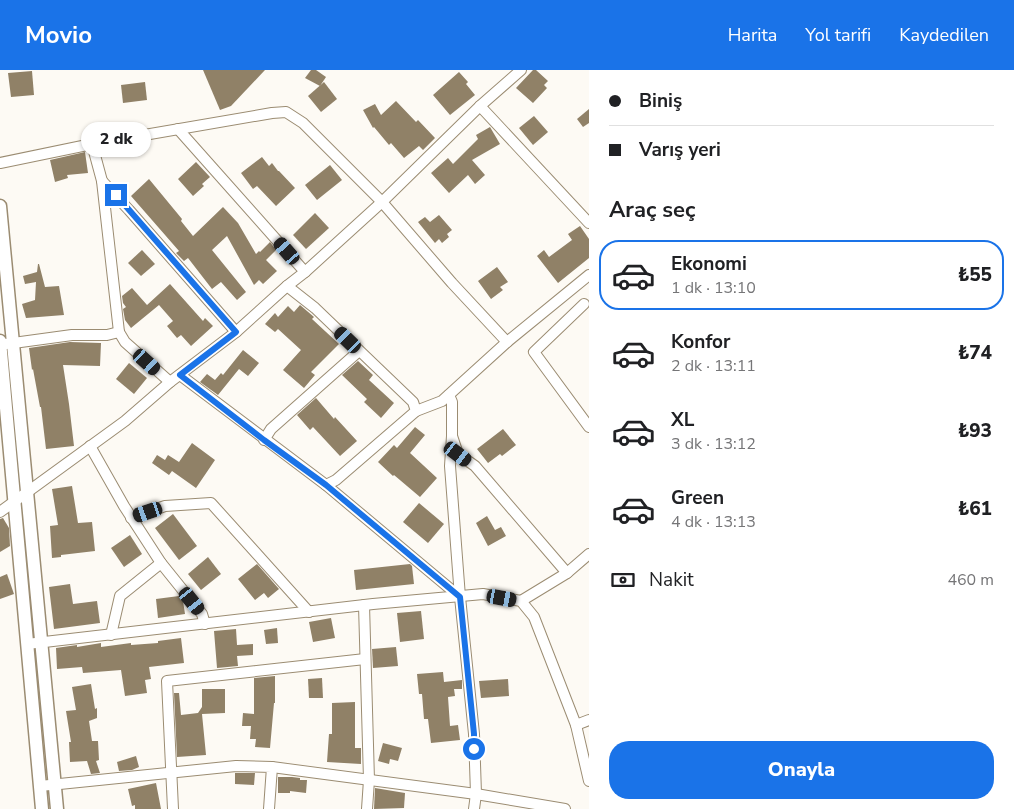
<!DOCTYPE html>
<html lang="tr">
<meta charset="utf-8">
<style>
body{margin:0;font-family:"Nunito Sans",sans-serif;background:#f2f2f2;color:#202124;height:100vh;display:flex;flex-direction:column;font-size:19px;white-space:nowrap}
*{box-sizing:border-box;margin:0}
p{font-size:16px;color:#757577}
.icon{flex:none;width:28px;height:28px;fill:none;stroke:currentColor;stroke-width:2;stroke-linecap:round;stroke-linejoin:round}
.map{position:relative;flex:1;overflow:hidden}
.sheet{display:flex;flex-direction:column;background:#fff;width:425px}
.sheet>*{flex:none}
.top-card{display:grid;align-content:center;height:110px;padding:0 20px;background:#fff}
.end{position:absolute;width:22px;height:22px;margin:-11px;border:6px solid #1a73e8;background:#fff;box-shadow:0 0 0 2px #fff}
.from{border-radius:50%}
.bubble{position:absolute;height:35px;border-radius:18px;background:#fff;box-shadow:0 1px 4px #0004;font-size:16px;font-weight:800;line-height:35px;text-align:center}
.car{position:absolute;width:15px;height:30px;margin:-15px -8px;border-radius:6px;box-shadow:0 0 4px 1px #0007;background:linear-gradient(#222 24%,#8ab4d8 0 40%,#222 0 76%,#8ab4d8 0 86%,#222 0)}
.top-card b{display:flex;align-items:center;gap:18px;height:48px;font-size:19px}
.top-card b+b{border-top:1px solid #e0e0e0}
.top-card i{width:12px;height:12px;background:#202124}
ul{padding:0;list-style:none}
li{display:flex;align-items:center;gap:15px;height:70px;margin:0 10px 8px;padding:0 10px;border:2px solid transparent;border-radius:20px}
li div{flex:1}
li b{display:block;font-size:19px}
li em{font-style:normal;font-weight:800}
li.selected{border-color:#1a73e8}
li>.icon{width:45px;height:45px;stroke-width:1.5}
h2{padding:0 20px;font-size:22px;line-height:60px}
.pay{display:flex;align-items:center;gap:12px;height:55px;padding:0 20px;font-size:19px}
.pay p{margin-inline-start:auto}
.button{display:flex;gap:10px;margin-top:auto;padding:10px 20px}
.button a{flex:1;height:58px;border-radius:20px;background:#1a73e8;color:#fff;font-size:20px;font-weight:800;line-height:58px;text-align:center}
header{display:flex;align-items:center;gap:30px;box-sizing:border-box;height:70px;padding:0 25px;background:#1a73e8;color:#fff}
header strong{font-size:24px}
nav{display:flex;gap:28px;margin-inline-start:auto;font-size:18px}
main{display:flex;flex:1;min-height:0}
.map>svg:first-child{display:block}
.building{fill:#908167}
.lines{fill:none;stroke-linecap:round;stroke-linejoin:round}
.minor-casing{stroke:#9b8c72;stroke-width:12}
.tertiary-casing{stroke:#9b8c72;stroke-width:15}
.minor{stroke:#fff;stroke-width:10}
.tertiary{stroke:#fff;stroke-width:12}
.route{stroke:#1a73e8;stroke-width:6}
</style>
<header>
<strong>Movio</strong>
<nav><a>Harita</a><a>Yol tarifi</a><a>Kaydedilen</a></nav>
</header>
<main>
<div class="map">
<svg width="589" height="739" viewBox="0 0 589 739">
<rect width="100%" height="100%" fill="#fdfaf4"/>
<g class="building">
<path d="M203,0h62l-34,36 -11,4z"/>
<path d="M311,0h5l10,7 -6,9 -15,-8z"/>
<path d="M533,0h3l12,11 -4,4 3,3 -14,15 -17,-15z"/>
<path d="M32,1l2,24 -23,2 -3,-24z"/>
<path d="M459,2l9,10 -2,2 9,11 -25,20 -17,-20z"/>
<path d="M145,12l2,18 -24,3 -2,-18z"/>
<path d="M324,12l13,17 -16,13 -13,-16z"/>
<path d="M396,31l20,21 2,-2 17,18 -12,12 -4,-4 -15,12 -13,-15 -2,2 -15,-18 -1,1 -10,-18 12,-6 6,11z"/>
<path d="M589,39v14l-6,4 -6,-8z"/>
<path d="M534,46l14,16 -15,13 -14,-17z"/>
<path d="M490,57l10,17 -28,16 13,15 -10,9 -7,-9 -19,18 -18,-20 17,-15 5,6 25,-25 -2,-4z"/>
<path d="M85,82l3,21 -21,2 1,3 -13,4 -5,-22z"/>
<path d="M262,87l7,9 3,-3 6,8h1l16,17 -19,18 -19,-20 -4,3 -12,-16z"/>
<path d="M196,92l14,15 -8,7 2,2 -11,10 -15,-17z"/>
<path d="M330,95l12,15 -25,20 -12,-15z"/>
<path d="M149,109l33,40 -1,2 12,15 30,-29 15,16 18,31 3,-3 1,1 10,-10 6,8 -10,10 11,11 -14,13 -4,-4 -5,5 -27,-49 -15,14 34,42 -9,8 -16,-18 -9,7 -24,-31 -4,3 -8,-8 3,-2 -48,-55z"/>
<path d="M315,143l14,15 -23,21 -13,-14z"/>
<path d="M439,145l13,15 -5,4 2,3 -7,6 -3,-4 -4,4 -17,-21 7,-5 5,5z"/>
<path d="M580,156l9,13v19l-31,25 -21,-27 7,-6 5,7 23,-17 -4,-6z"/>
<path d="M142,180l13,14 -14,12 -13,-13z"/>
<path d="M38,194h1l6,23 14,-1 5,29 -38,3 -4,-14 13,-4 1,-18 -11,2 -2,-8 14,-4z"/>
<path d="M497,197l11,15 -8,5 3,3 -12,9 -13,-18z"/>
<path d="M170,214l33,37 2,-3 8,8 -22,20 -10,-11 -4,3 -10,-12 6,-5 -14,-16 -28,23 -6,-8 -2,-11 3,-2 -3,-4 -1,-7 10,-8 15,17z"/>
<path d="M300,235l14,12 -2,2 27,25 -28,28 4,3 -11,13 -21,-18 18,-20 -23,-21 -3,3 -10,-8 10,-11 3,4 10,-11 6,6z"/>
<path d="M70,272l31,1 -1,23 -37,-1 6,39 5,42 -28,3 -5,-42h-1l-7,-38 -1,1 -3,-22z"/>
<path d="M243,280l16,13 -11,13 -9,-7 -21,26 -18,-13 7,-8 8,6 6,-7 2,2z"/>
<path d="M358,291l15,14 -4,5 25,23 -13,15 -17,-16 3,-3 -25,-24z"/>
<path d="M129,293l18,15 -13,16 -18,-15z"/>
<path d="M316,328l18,21 1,-2 22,24 -17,15 -27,-29 -3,3 -13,-15z"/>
<path d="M415,357l10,8 -15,18 27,25 -17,19 -26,-22 -1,1 -15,-14 16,-17 3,3z"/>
<path d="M503,359l13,16 -14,11 -2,-2 -12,9 -11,-14z"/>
<path d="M192,373l23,17 -19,28 -24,-17 -3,4 -17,-12 5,-8 8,5 3,-5 11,7z"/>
<path d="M72,416l6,37 14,-1 3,29 -34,4v2l-9,1 -2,-32 8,-1 -6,-36z"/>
<path d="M419,433l25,21 -16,19 -25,-21z"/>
<path d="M173,444l24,32 -18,14 -24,-32z"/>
<path d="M487,446l8,14 6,-3 5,9 -18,10 -12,-23z"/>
<path d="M3,448l6,10 1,18 -10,6v-33z"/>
<path d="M130,465l12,19 -18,13 -13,-19z"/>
<path d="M208,487l13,17 -20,16 -13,-16z"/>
<path d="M257,494l22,25 -11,9 -4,-5 -9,7 -17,-21z"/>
<path d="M410,494l2,2 2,18 -58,6 -2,-20z"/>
<path d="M7,504l7,20 -14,5v-22z"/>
<path d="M70,514l3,20 24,-3 3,22 -46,6 -5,-42z"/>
<path d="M179,526l4,5 2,13 -27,4 -2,-19z"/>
<path d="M421,541l3,28 -24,3 -3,-29z"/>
<path d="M331,548l4,20 -22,4 -4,-20z"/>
<path d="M277,558l1,15 -12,1 -2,-14z"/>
<path d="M236,559l1,16 16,-1v11l-16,1 1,10 -21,2 -3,-37z"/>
<path d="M181,568l3,25 -35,4 2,12 -6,1 2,13 -22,3 -4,-26 -38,3 -1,-6 -25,2 -1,-21 21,-3v2l24,-4v4l30,-4v2l27,-2v-2z"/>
<path d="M396,577l2,19 -25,2 -1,-19z"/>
<path d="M443,602l1,10 18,-2v9h-8l1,7 -7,1 2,29 8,-1 2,15 -29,3 -3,-24h-4l-2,-25h-3l-2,-20z"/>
<path d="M275,606v27h-1l-4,45 -15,-1 1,-8h-6l1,-13h-9l1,-13 11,1v-36z"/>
<path d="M322,608l1,20h-14l-1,-19z"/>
<path d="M508,609l1,17 -28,2 -2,-17z"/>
<path d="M91,614l4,25 2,-1v10l-8,3 3,20h6l1,19 -3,1 4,12 -9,1 -4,-13 -17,1 -1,-20h2l-5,-31 10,-1 -4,-23z"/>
<path d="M202,619h23v24l-23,1 4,41 -29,2 -3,-64h5l2,22 17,-2 4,-6z"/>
<path d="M355,632v46h6v16l-34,-2 2,-28h3v-31z"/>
<path d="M383,673l19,5 -4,13 -8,-2 -1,5 -11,-3z"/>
<path d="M136,686l3,11 -7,3 -13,1 -2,-9z"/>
<path d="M235,703h20l-1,12 -19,-1z"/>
<path d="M278,707h14l8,1v2h7l-1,13 -16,-2v2h-12z"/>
<path d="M156,713l5,26h-26v-4l-3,1 -4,-17z"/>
<path d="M375,718l30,5 -1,15 -30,1z"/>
</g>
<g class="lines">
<g class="minor-casing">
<g id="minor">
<path d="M480,36l109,117"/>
<path d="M178,59l127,143"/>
<path d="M92,74l10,37 17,151 6,10 45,40"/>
<path d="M0,93l92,-19 180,-31 14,-1 17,11 79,79 70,81 55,59"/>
<path d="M102,111l27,29 107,122"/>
<path d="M287,216l28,22 98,94 3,9 -80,69 -10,5"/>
<path d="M584,234l-50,48 55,75"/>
<path d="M6,274l66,-9h35l12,-3"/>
<path d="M180,305l146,110 134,112"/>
<path d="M449,325l3,7v34l6,18 17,12 92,107"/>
<path d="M416,341l26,-10 65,-59 82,-67"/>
<path d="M452,366l-2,30 10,131 14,137 2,60 -2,15"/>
<path d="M264,370l7,-11 88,-78"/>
<path d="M90,376l34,60 37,57"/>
<path d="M0,442l125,-91 45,-39 66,-50 51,-46 18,-14 77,-70 98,-96 41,-36"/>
<path d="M131,448l34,-12 46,-3 98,109"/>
<path d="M521,531l46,-28 22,-19"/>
<path d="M364,535l5,175 -2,29"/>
<path d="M111,565l9,-39 41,-33 41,51 3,10"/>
<path d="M27,574l346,-40 110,-10 38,7 13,16 42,108 13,56"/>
<path d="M576,655l13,-5"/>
<path d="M272,697l204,27 89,15"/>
<path d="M40,716l196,-20 36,1 -3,42"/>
<path d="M173,739l-6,-128 198,-22"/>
</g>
</g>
<g class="tertiary-casing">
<g id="tertiary">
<path d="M0,136l57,603"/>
<path d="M0,271l42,468"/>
</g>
</g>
<use href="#minor" class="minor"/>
<use href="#tertiary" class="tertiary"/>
</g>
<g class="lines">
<path class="route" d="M116,125l120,137 -56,43 84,65 62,45 134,112 14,137v15"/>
</g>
</svg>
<i class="end from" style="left:474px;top:679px"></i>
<i class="end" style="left:116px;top:125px"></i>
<div class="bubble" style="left:81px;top:52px;width:70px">2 dk</div>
<i class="car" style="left:287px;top:181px;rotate:319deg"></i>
<i class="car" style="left:348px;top:270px;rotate:314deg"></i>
<i class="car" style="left:147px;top:292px;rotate:132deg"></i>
<i class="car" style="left:458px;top:384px;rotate:127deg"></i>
<i class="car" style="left:148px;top:442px;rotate:251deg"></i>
<i class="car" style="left:502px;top:528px;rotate:100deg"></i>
<i class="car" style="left:192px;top:531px;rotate:141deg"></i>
</div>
<section class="sheet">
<div class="top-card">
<b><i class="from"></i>Biniş</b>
<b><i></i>Varış yeri</b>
</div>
<h2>Araç seç</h2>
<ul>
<li class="selected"><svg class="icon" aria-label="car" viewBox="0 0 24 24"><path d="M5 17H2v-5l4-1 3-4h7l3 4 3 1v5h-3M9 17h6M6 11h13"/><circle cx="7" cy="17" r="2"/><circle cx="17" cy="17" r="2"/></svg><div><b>Ekonomi</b><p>1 dk · 13:10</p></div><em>₺55</em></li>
<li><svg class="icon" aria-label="car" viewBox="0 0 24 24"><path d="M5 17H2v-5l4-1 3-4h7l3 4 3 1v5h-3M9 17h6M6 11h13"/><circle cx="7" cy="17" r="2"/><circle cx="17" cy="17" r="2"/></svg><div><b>Konfor</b><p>2 dk · 13:11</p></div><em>₺74</em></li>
<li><svg class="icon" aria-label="car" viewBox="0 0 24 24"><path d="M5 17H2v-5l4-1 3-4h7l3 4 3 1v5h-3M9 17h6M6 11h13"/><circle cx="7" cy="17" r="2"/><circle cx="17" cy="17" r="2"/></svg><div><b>XL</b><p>3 dk · 13:12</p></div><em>₺93</em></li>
<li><svg class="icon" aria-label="car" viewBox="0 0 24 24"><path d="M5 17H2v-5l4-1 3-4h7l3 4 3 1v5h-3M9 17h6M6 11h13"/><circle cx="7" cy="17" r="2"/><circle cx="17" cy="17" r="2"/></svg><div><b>Green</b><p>4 dk · 13:13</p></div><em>₺61</em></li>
</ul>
<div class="pay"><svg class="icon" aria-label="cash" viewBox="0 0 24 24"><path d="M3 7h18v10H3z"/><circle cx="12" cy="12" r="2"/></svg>Nakit<p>460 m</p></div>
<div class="button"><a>Onayla</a></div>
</section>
</main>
